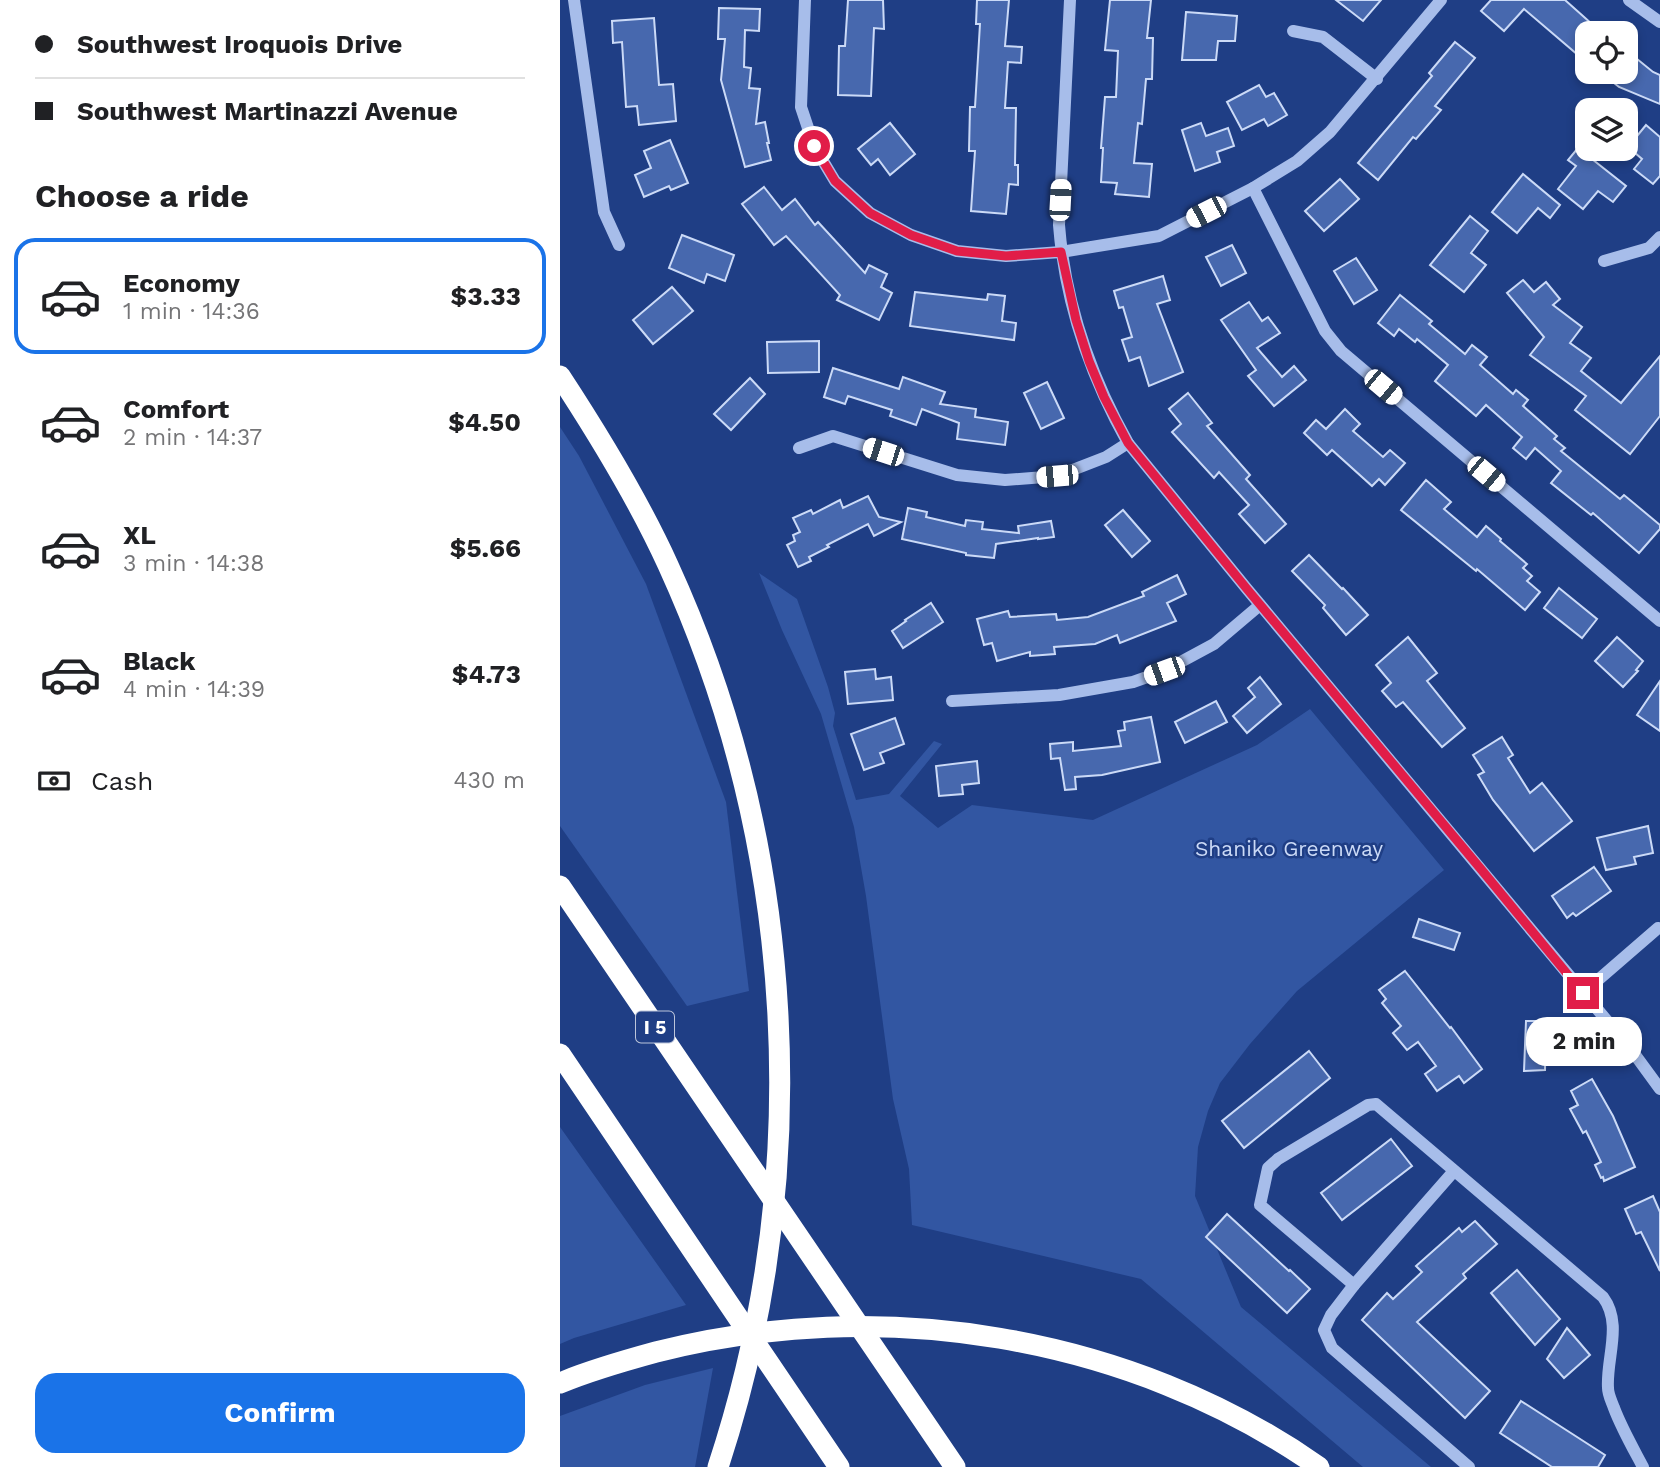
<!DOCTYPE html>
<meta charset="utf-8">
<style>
body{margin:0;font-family:"Work Sans",sans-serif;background:#f6f6f6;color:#202124;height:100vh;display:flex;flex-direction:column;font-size:26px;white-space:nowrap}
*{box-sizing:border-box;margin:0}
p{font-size:23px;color:#757577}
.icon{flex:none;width:38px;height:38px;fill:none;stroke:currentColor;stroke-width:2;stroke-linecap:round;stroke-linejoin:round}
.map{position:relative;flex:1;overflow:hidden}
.drawer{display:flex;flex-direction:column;background:#fff;width:560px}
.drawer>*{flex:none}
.guide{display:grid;align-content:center;height:154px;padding:0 35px;background:#fff}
.buttons{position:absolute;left:1015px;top:21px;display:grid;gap:14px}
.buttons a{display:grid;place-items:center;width:63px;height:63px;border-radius:14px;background:#fff;box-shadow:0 4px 10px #0003;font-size:35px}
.end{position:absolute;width:32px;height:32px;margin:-16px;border:9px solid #e11d48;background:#fff;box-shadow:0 0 0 4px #fff}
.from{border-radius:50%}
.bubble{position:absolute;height:49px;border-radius:21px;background:#fff;box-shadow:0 4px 10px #0003;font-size:23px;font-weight:700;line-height:49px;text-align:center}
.car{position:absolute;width:21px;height:42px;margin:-21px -10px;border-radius:9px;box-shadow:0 0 5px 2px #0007;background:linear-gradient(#fff 24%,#345 0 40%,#fff 0 76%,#345 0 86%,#fff 0)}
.guide b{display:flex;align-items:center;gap:24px;height:66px;font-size:26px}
.guide b+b{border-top:2px solid #e0e0e0}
.guide i{width:18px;height:18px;background:#202124}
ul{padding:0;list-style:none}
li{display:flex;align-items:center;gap:21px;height:116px;margin:0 14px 10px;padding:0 21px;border:4px solid transparent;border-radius:21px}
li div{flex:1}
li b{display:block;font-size:26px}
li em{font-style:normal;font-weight:700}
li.current{border-color:#1a73e8}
li>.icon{width:63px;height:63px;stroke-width:1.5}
h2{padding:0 35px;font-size:32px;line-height:84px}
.pay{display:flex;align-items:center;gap:18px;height:77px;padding:0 35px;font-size:26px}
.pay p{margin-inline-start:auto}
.primary-button{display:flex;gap:14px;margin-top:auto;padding:14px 35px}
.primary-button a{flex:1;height:80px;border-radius:21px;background:#1a73e8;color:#fff;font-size:28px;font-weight:700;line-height:80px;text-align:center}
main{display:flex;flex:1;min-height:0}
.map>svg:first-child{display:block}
.green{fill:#3256a2}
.building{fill:#4768ae;stroke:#cbdaf7;stroke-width:2}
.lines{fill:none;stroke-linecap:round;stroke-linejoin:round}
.minor{stroke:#a7bdea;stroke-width:12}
.highway{stroke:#fff;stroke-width:21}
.route{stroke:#e11d48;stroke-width:9}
.labels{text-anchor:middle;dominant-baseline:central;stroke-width:5;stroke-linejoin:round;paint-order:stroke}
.shield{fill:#1f3e85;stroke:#bcc5da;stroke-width:2}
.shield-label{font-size:19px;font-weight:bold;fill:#fff}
.park-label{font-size:21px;fill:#cbdaf7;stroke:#1f3e85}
</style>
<main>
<section class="drawer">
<div class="guide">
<b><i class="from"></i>Southwest Iroquois Drive</b>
<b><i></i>Southwest Martinazzi Avenue</b>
</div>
<h2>Choose a ride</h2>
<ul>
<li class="current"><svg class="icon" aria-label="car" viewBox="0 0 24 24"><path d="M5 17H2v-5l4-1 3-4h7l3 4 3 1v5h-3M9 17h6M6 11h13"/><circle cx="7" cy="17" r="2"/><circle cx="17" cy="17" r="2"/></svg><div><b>Economy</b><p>1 min · 14:36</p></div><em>$3.33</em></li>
<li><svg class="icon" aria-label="car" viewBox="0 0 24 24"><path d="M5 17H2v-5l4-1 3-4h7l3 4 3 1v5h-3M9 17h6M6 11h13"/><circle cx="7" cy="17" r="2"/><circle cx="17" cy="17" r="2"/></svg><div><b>Comfort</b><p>2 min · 14:37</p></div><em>$4.50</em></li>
<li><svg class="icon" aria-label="car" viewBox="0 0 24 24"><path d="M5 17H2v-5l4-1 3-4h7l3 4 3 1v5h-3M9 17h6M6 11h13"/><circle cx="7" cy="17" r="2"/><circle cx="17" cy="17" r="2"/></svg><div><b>XL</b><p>3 min · 14:38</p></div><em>$5.66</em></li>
<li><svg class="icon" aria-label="car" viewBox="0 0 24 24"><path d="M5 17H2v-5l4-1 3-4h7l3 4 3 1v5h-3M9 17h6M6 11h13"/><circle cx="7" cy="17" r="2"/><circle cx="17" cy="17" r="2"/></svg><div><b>Black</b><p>4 min · 14:39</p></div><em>$4.73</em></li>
</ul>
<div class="pay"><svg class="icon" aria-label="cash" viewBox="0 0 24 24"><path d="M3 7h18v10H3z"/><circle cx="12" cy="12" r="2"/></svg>Cash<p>430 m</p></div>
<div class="primary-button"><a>Confirm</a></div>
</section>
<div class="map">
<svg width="1100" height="1467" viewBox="0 0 1100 1467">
<rect width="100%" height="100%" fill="#1f3e85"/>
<g class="green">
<path d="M0,427l19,29 67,128 80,218 23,189 -62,15 -127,-180z"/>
<path d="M199,573l38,26 31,88 7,26 -2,13 23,74 33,-6 45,-53 8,3 -42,52 38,32 34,-23 121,15 164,-75 53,-36 134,161 -147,121 -47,53 -30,39 -12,28 -10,36 -3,49 46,111 190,160h-68l-222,-188 -229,-54 -3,-56 -16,-70 -27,-203 -12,-69 -33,-113 -39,-84z"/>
<path d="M0,1127l126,178 -112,33 -14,6z"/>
<path d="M153,1368l-18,99h-135v-51l85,-31z"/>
</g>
<g class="building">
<path d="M288,0h35l1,29 -10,-1 -3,68 -33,-1 1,-49h6z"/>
<path d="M417,0h32l-4,46 17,1 -1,16 -13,-1 -3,46h11l-1,57h3v20l-9,-1 -3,30 -35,-3 4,-60h-6l1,-44h5l5,-83h-4z"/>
<path d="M550,0h41l-4,38h6l-1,41h-6l-4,45 -4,-1 -4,40 18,1 -3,33 -34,-3 2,-11 -16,-1 2,-34h-2l4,-51h11l2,-46 -13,-1z"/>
<path d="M776,0h45l-18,21z"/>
<path d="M931,0h74l37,33h-15v11l-9,11 -54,-46 -20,22 -23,-20z"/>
<path d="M159,8l41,1 -1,22 -14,-1 -1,37 7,1 -2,20 11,1 -4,35 9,-2 4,21h-2l4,17 -26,7 -24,-87 4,-41h-7z"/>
<path d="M626,12l51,4 -2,25h-17l-2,19h-34z"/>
<path d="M94,18l5,67 14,-1 3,37 -37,4 -2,-19 -11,1 -4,-65 -9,1 -1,-22z"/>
<path d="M895,42l20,16 -40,48 6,4 -25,29 -3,-2 -35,43 -20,-17 74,-87 -3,-3z"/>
<path d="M1066,50l27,22 7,3v29l-41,-17 -19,-15h26z"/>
<path d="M699,85l7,12 8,-4 13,22 -19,11 -4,-7 -22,11 -15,-28z"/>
<path d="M330,123l25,31 -25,21 -12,-16 -7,6 -13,-16z"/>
<path d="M641,123l5,13 22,-8 6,18 -17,6 3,10 -25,9 -13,-41z"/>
<path d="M1086,125l14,12v39l-7,8 -19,-15 8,-10 -14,-12z"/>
<path d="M110,140l18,43 -17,7 -2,-4 -25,11 -9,-22 16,-7 -7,-17z"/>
<path d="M1018,148l48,38 -13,16 -15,-11 -15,18 -25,-20 18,-23 -8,-6z"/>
<path d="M963,174l37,31 -10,13 -12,-10 -21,25 -25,-21z"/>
<path d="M780,179l19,20 -35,32 -19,-20z"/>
<path d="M204,187l18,23 13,-11 20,26 3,-3 47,51 4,-8 18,9 -6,13 11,6 -13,27 -42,-20 3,-5 -54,-59 -12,9 -32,-41z"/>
<path d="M910,216l18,15 -17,22 15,12 -22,27 -34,-27z"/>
<path d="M122,235l52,20 -9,26 -18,-7 -3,9 -35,-15z"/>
<path d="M672,245l14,28 -25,13 -15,-29z"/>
<path d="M796,258l21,32 -23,14 -20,-33z"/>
<path d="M603,276l7,24 -13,4 26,68 -34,14 -9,-29 -11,4 -7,-21 10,-3 -9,-30 -4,1 -5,-17z"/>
<path d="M963,280l11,12 12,-10 14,17 -7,6 29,22 -12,16 21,15 -10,13 40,32 39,-47v60l-30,38 -55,-44 11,-14 -56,-41 14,-18 -37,-44z"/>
<path d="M112,287l21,24 -40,33 -20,-24z"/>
<path d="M355,292l72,8 1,-6 17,2 -3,25 14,2 -2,17 -104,-14z"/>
<path d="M840,295l32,26 -3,3 36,30 7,-9 15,12 -7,8 33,29 3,-4 12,10 -5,6 34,30 -3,3 11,9 -4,3 59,48 4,-4 36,30v4l-21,24 -46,-40 -2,2 -40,-32 10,-12 -26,-23 -9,11 -13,-11 9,-11 -36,-32 -10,11 -41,-35 13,-16 -31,-26 -2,3 -16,-13 -5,7 -16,-13z"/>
<path d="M689,302l13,19 6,-4 12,16 -23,15 25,29 12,-11 12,14 -32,26 -26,-30 8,-6 -35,-50z"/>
<path d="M259,341v31l-51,1 -1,-31z"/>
<path d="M273,368l66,21 4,-12 42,15 -5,12 36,5 -1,8 33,5 -3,23 -48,-6 2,-16 -37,-14 -6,16 -26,-9 2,-6 -44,-14 -3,8 -21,-7z"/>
<path d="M190,378l15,16 -34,36 -17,-16z"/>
<path d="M487,382l17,36 -23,11 -17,-36z"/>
<path d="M628,393l24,30 -5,3 43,49 -4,4 40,45 -21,19 -26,-29 10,-9 -30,-33 -5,6 -42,-46 9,-8 -12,-15z"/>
<path d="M785,409l15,15 -7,7 30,26 7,-7 15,13 -20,22 -6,-6 -7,7 -40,-36 -5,5 -23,-22 12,-13 10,9z"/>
<path d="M866,480l25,22 -7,7 33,28 9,-11 15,13 -1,2 27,23 -4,4 9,8 -5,5 13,11 -15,18 -48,-41 -1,2 -75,-61z"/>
<path d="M308,496l11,21 22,5 -27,14 -6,-12 -41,21 2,2 -20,10 2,4 -13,6 -11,-22 8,-4 -2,-6 7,-3 -7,-14 18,-8 2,4 27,-14 3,8z"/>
<path d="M348,508l19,4 -1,5 39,9 1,-6 17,2 -1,7 37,4 -1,-7 33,-5 3,16 -16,2v-1l-42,6 -2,14 -28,-3v-2l-64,-14z"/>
<path d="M563,510l27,31 -18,16 -27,-32z"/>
<path d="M749,555l33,34 1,-1 25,27 -22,20 -23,-27 2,-3 -33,-34z"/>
<path d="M617,575l9,19 -19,9 9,18 -56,22 -3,-8 -22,9 -41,3 1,7 -25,2v-4l-33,9 -5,-18 -8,2 -7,-26 31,-8 2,6 46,-3 1,6 31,-3 56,-21 -2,-4z"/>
<path d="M999,588l38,31 -15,19 -38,-30z"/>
<path d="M371,603l12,19 -40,26 -11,-17 14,-10 -1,-1z"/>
<path d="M848,637l29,36 -10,8 38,47 -23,19 -39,-45 -7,5 -14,-16 9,-8 -15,-18z"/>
<path d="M1057,637l26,24 -7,9 2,1 -15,16 -28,-26z"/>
<path d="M315,669l1,10 15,-2 2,23 -45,4 -3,-32z"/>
<path d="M700,677l21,27 -34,29 -14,-17 22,-19 -7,-9z"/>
<path d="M1100,681v50l-23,-16z"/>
<path d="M656,701l11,21 -42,21 -10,-21z"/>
<path d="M591,717l9,45 -58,13 -27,2 1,12 -11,1 -5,-32 -9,1 -1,-15 23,-2v9l48,-5 -3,-15 7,-1 -1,-8z"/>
<path d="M335,718l9,26 -24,9 4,10 -20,7 -13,-36z"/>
<path d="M942,737l11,18 -5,3 22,35 12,-10 30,38 -38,30 -41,-51 -15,-25 6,-3 -11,-17z"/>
<path d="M417,761l2,22 -17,2 1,9 -24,2 -3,-30z"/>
<path d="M1088,826l5,27 -19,4 2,7 -30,6 -9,-32z"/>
<path d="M1034,867l17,24 -35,25 -3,-3 -6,5 -15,-22z"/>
<path d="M859,919l41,14 -6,17 -41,-13z"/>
<path d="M845,971l45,57 1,-1 31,42 -18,14 -5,-7 -22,15 -12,-17 11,-8 -18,-24 -11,8 -14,-17 8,-7 -19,-23 4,-4 -7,-9z"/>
<path d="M966,1021h20l-1,49 -21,1z"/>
<path d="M749,1051l21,27 -86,70 -22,-27z"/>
<path d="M1032,1079l21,37 22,51 -31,14 -1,-4 -2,1 -6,-13 6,-3 -15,-31 -3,2 -13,-24 8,-4 -7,-14z"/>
<path d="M831,1139l21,27 -70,54 -21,-27z"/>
<path d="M1093,1196l7,16v59l-19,-39 -5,2 -11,-25z"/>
<path d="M667,1214l62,57 1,-1 20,19 -23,24 -81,-76z"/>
<path d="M915,1221l22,23 -34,30 3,4 -49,44 73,69 -25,27 -103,-98 25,-27 6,6 29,-27 -6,-6 43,-38 3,4z"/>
<path d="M957,1270l43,49 -25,26 -44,-52z"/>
<path d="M1007,1328l23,27 -26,23 -17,-19z"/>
<path d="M961,1401l84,54 -7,12h-46l-52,-34z"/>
</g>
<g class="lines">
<g class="minor">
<path d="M14,0l30,212 15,33"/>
<path d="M245,0l-4,107 13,39 21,35 35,32 41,22 46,16 49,5 55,-4 98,-16 94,-48 44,-27 33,-29 111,-132"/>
<path d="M510,0l-11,225c6,77 32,152 69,218l119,146 386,463 27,37"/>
<path d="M1069,0l31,22"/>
<path d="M733,31l30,6 54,42"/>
<path d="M693,188l72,143 16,20 319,270"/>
<path d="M1044,261l45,-13 11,-11"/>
<path d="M239,448l34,-12 124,39 48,5 52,-4 49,-19 22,-14"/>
<path d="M392,701l107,-6 74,-13 31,-11 50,-27 46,-39"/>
<path d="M1023,993l75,-65"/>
<path d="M894,1171l-100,114 -23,30 -7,15 8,18 137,119"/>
<path d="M794,1285l-94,-80 8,-37 10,-9 90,-54 8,-1 227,193c20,27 3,61 5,91 0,7 4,14 6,20 8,21 19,40 29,59"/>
</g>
<g class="highway">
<path d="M0,376c40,61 78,123 108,189 129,282 147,608 50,902"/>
<path d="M0,886l395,581"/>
<path d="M0,1054l279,413"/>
<path d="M0,1383c31,-13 63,-22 96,-31 223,-57 473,-18 663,115"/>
</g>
</g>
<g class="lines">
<path class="route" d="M254,146l21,35 35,32 41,22 46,16 49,5 55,-4 15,68 13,41 15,36 24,46 119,146 233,279 103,125"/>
</g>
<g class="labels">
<rect class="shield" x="76" y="1011.5" width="38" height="31" rx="5"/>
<g class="shield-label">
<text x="95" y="1027">I 5</text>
</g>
<g class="park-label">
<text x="729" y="848">Shaniko Greenway</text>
</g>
</g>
</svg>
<div class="buttons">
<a><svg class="icon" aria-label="locate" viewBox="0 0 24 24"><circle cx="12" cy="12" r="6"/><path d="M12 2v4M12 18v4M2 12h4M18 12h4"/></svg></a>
<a><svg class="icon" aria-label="layers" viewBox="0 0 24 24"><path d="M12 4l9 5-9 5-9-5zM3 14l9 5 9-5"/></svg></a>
</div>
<i class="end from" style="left:254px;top:146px"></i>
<i class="end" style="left:1023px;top:993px"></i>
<div class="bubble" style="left:966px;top:1017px;width:116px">2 min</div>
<i class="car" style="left:500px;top:200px;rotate:3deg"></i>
<i class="car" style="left:646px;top:212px;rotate:243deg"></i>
<i class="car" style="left:823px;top:387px;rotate:130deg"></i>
<i class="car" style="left:323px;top:452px;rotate:288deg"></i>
<i class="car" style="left:926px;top:474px;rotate:130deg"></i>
<i class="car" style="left:497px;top:476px;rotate:265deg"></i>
<i class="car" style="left:604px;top:671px;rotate:250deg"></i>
</div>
</main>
